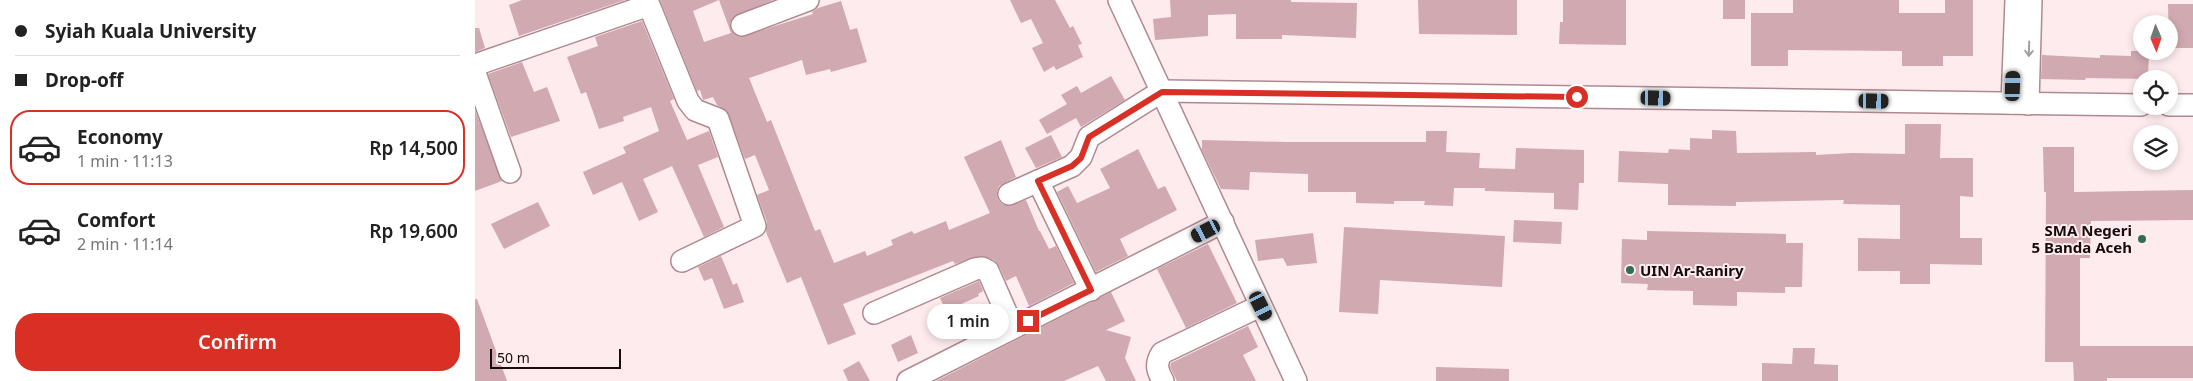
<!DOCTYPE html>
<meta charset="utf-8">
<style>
body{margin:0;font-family:"Noto Sans",sans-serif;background:#f6f6f6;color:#222;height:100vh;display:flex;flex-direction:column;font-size:19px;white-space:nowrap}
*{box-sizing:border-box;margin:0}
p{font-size:16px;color:#767676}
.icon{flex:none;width:28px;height:28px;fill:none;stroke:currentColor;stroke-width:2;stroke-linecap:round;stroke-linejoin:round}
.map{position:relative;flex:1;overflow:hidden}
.sheet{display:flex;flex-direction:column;background:#fff;width:475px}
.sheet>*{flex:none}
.hud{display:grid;align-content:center;height:110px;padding:0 15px;background:#fff}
.needle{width:32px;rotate:178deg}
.buttons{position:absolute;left:1658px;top:15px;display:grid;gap:10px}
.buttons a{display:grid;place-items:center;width:45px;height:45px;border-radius:50%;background:#fff;box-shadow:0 2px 8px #0003;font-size:25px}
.scale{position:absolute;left:15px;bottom:12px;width:131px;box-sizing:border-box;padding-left:5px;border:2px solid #180b0e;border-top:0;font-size:14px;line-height:18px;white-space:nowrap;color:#180b0e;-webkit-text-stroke:4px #fdebee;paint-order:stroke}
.end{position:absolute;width:22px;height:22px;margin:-11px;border:6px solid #d93025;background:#fff;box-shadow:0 0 0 2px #fff}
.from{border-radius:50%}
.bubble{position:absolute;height:35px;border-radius:18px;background:#fff;box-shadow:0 2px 8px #0003;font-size:16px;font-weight:600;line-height:35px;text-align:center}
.car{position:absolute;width:15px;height:30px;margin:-15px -8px;border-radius:6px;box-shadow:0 0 4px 1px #0007;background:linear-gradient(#222 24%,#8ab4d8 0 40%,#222 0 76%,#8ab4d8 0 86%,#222 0)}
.hud b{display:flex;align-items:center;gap:18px;height:48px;font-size:19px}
.hud b+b{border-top:1px solid #e0e0e0}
.hud i{width:12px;height:12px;background:#222}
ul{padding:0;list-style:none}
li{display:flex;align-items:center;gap:15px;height:75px;margin:0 10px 8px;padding:0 5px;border:2px solid transparent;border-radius:20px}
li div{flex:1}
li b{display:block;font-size:19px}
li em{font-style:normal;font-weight:600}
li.selected{border-color:#d93025}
li>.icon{width:45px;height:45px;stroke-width:1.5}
.action{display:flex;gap:10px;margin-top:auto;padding:10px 15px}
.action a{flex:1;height:58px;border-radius:20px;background:#d93025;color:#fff;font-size:20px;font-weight:600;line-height:58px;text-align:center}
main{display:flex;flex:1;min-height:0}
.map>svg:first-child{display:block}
.building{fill:#d1a9b0}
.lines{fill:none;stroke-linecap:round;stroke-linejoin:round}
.street-casing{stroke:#b08990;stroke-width:24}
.street{stroke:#fff;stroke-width:21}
.oneway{stroke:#a39d9f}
.route{stroke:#d93025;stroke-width:6}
.poi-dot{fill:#316c55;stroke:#fdebee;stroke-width:2}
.labels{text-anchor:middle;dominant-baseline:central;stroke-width:4;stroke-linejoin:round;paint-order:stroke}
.poi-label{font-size:15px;font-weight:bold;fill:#180b0e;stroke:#fdebee;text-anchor:end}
</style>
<main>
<section class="sheet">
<div class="hud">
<b><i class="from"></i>Syiah Kuala University</b>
<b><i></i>Drop-off</b>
</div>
<ul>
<li class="selected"><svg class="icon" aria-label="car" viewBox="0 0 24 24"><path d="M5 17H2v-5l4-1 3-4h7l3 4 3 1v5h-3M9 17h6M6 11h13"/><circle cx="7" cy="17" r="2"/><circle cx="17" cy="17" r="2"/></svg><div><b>Economy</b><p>1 min · 11:13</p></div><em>Rp 14,500</em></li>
<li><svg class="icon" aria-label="car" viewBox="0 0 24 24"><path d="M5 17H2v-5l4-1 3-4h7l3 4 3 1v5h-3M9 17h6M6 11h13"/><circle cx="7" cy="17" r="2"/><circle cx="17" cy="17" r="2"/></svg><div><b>Comfort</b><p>2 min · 11:14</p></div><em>Rp 19,600</em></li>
</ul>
<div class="action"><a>Confirm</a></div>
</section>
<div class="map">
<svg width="1718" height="381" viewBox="0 0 1718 381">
<rect width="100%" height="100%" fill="#fdebee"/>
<g class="building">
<path d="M47,0h103l-106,36 -10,-31z"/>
<path d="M185,0h59l-26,11 11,31 27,-9 -12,-33h54l-40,17 -3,6 1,7 4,5 5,2 73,-23 -1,-2 6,-4 23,-7 9,29 7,-2 10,34 -36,10 -1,-3 -24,6 -4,-15 -53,18 18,44 4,-2 44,111 5,-2 14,34 31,-12 2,5 26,-11 -2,-5 21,-9 2,3 32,-13 3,9 41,-17 -26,-56 37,-17 15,37 -17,9 -2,6 1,8 4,4 6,2 18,-6 13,31h1l9,18 7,-3 18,37 -45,23 -13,-30 -10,5 -7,-15 -5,-6 -14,-4 -25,8 -2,-3 -110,43 13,30 -28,11 -27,-68 -14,6 -21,-51 1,-10 -10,-27 12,-5 -14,-35 -10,4 -18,-48 -10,-6 -4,-8 -10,3 -3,-10 -3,1z"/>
<path d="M535,0h45l15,28 3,-2 9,18 -4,1 5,12 -27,13 -2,-4 -10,6 -12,-24 11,-5 -12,-24 -10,4z"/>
<path d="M695,0h121v2l66,1 -1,35 -74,-3v4h-46v-25l-28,1v21l-53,4 -2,-21 18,-2z"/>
<path d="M943,0h99v35l-98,-1z"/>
<path d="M1088,0h63v45l-67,-1 1,-22h3z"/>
<rect x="1248" y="0" width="22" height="19"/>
<path d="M1318,0h106v13h46v-13h28v56h-30v10h-41v-15l-114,-1v16h-37v-53h42z"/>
<path d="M1693,4h25v44h-24z"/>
<path d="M167,21l32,78 -4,2 17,39 22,-9 9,26 -20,8 26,62 -20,10 -32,-71 -29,13 15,33 -19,9 -17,-39 -29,13 -10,-23 43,-19 -3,-6 36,-16 -8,-24 -28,10 1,4 -25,8 -13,-37 -5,2 -14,-37 31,-11 -3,-9z"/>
<path d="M0,28h4l6,20 -10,4z"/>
<path d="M1656,51h18l-1,28 -62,-1 -1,2 -44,-1 1,-24 58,3v-3l31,1z"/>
<path d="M47,62l12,30 13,-5 13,34 -49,16 -23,-63z"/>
<path d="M636,76l14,24 -44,27 -5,-9 -29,16 -8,-14 28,-16 -6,-9 16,-9 4,7z"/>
<path d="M0,110l27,71 -27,10z"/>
<path d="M1430,124h36l-1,34h33v39l-13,-1v42h22v27l-52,-1v20h-30v-13h-42v-33l42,1v-34l-57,-1 1,-4 -108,2v4l-68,-1v-21l-50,-2 1,-31 49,2 1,-4 21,1v-12l22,1v-9l24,1 1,22 79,-1v3l36,-2 53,1z"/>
<path d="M951,131h21l-1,21 34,1 -1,15 36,1 1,-21 68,2v33h-5l-1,27 -24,-1v-16l-69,-2v-3h-31l-1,18 -29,-1 1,-4h-31v3l-38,-1v-11h-48v-18l-58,-2 -1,18 -28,-1 -19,-39v-10l85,2h139z"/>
<path d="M576,135l11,22 -26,11 -11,-20z"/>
<path d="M1568,147h31v45l119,-2v30l-102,1 -1,37h-10v88h113v32h-86v3h-33l-1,-19h-28l1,-170h-2z"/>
<path d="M663,149l20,40 7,-3 12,24 -57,29 8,17 -32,16 -39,-80 11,-6 9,17 33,-15 -10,-19z"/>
<path d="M63,202l12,24 -46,23 -13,-25z"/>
<path d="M1039,220l48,2 -1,22 -48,-2z"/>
<path d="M869,227l161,9 -3,51 -122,-7 -2,34 -39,-2z"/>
<path d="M1172,231l139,3v9h17l-1,44h-17v6l-48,-1v14l-44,-1v-14l-46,-1 1,-6 -27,-1 1,-44 25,1z"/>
<path d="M838,233l4,30 -30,3 -4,-8 -25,3 -3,-21z"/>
<path d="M733,244l29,59 -51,25 -29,-59z"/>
<path d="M246,256l12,29 4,-2 7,19 -20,7 -12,-31 -8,3 -6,-14z"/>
<path d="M504,281l4,10 -5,3 1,2 -33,15 -6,-13z"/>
<path d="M636,292l14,29 -19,9 25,7 -6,21 11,23h-30l-8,-15 -34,15h-128z"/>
<path d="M0,299h2l30,82h-32z"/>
<path d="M773,326l10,21 -15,8 13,26h-79l-7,-14 1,-4z"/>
<path d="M436,335l7,18 -20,9 -7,-17z"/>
<path d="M1318,348h22l-1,16 24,1v16h-76v-18l30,1z"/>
<path d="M384,361l11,20h-22l-5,-11z"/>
<path d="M961,367l73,2v12h-73z"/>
</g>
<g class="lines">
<g class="street-casing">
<g id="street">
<path d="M644,0l177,381"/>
<path d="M267,25l66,-25"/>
<path d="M0,65l174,-60 39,96 7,9 23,9 37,107 -73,35"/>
<path d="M0,73l35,99"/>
<path d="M1537,103l4,-103"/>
<path d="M1553,104l3,-104"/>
<path d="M1694,105h24"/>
<path d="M563,181l53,109"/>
<path d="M534,194l63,-28 9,-9 8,-20 73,-46 979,14"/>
<path d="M399,313l101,-44 7,-1 6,3 25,57"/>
<path d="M433,381l315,-159"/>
<path d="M688,381c-6,-11 -8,-17 -1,-28l98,-47"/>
</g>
</g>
<use href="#street" class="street"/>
</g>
<defs><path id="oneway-shaft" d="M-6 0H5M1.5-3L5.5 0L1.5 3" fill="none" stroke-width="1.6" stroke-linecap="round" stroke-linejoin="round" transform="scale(1.25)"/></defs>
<use class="oneway" href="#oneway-shaft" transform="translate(1554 49) rotate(92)"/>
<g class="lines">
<path class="route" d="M553,321l63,-31 -53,-109 34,-15 9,-8 8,-21 73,-45 415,5"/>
</g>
<g class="poi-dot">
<circle cx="1667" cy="239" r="5"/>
<circle cx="1155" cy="270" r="5"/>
</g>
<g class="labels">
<g class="poi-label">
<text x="1657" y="230">SMA Negeri<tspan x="1657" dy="17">5 Banda Aceh</tspan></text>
<text x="1165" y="270" text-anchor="start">UIN Ar-Raniry</text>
</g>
</g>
</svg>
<div class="buttons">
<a><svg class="needle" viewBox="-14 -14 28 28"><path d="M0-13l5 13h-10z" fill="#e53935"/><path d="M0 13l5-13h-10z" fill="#767676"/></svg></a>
<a><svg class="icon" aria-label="locate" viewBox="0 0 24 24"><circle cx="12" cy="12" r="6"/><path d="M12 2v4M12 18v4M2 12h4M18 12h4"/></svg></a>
<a><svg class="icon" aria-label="layers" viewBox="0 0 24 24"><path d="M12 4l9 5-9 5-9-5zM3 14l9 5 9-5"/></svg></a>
</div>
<div class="scale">50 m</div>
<i class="end from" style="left:1102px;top:97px"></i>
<i class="end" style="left:553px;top:321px"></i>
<div class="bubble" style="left:452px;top:304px;width:82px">1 min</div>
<i class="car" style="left:1538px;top:86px;rotate:2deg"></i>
<i class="car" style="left:1181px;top:98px;rotate:91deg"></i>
<i class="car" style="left:1399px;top:101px;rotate:91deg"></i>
<i class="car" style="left:731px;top:231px;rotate:243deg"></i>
<i class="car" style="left:786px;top:306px;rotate:153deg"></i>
</div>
</main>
